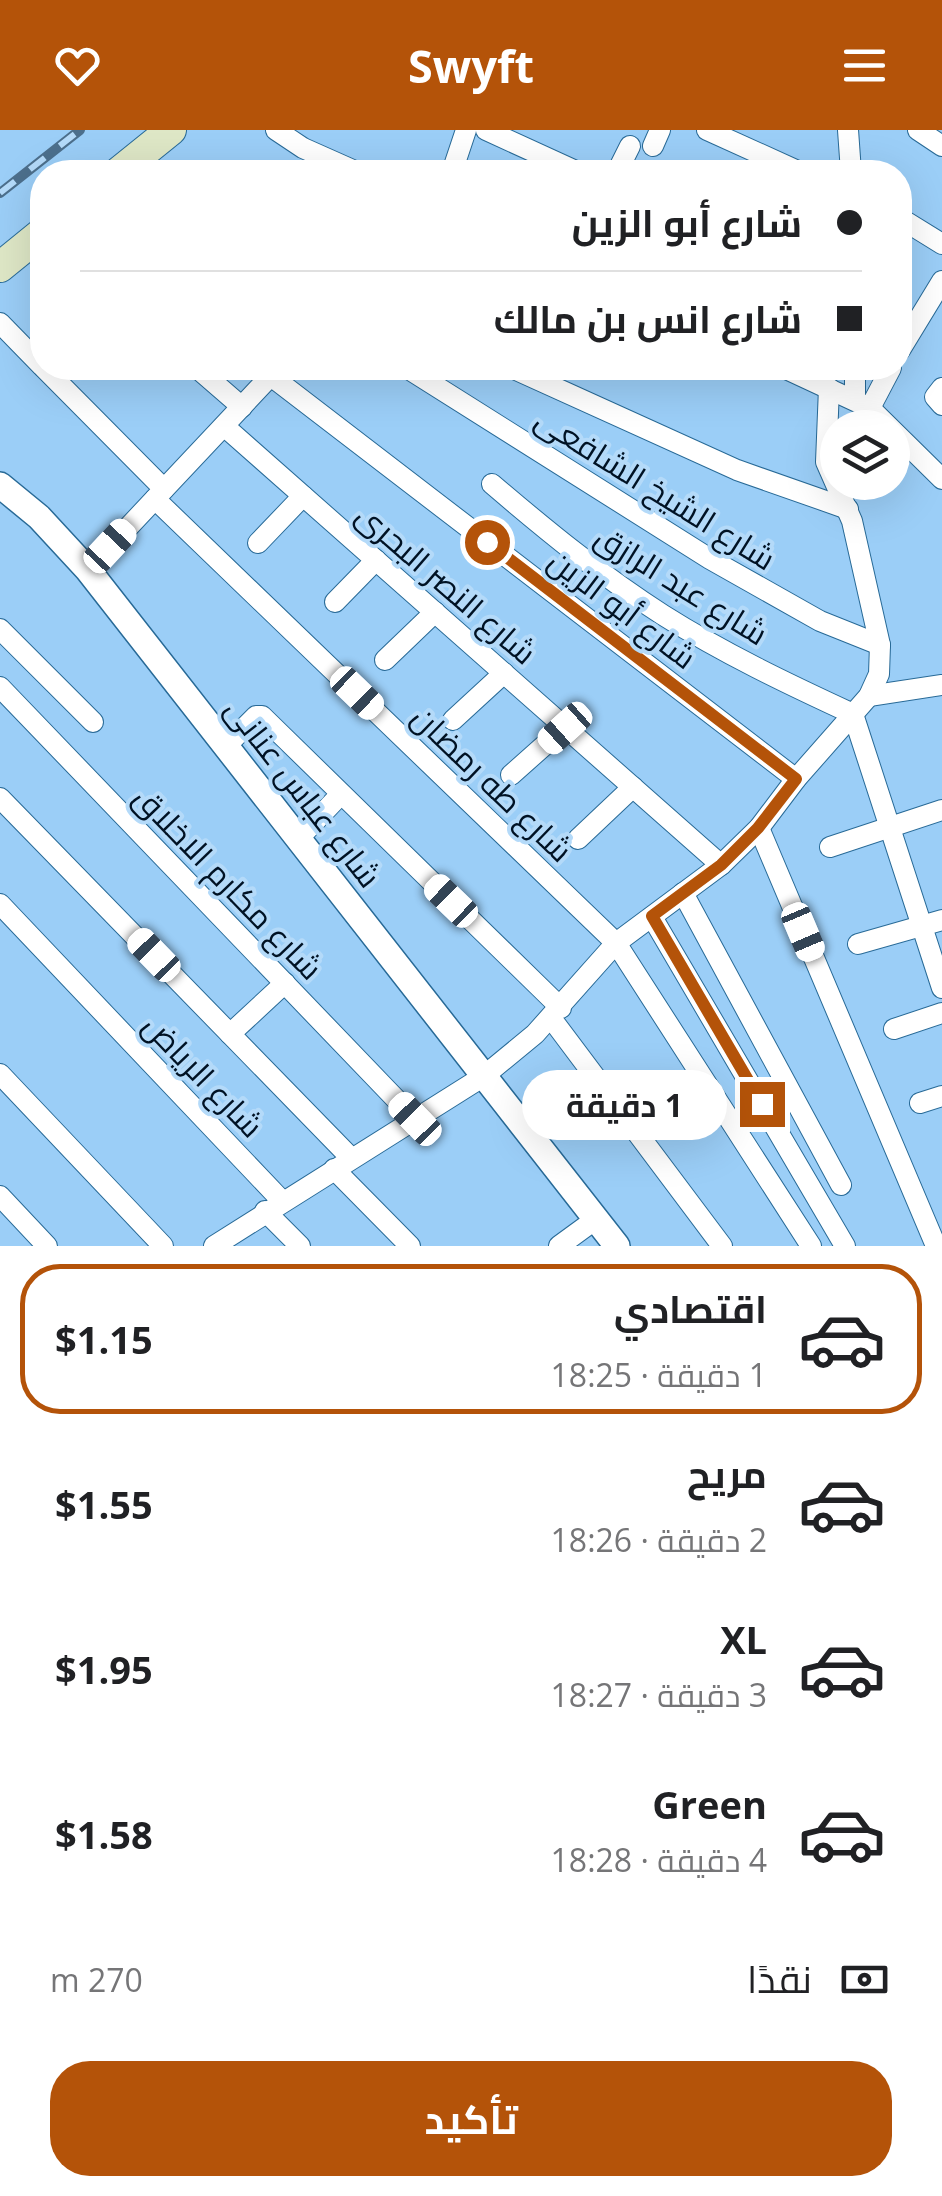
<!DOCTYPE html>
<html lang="ar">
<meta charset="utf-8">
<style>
body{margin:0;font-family:"Open Sans",Cairo,sans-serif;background:#f6f6f6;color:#202124;direction:rtl;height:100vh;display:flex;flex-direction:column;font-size:38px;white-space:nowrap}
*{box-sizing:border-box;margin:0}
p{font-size:32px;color:#757577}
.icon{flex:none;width:55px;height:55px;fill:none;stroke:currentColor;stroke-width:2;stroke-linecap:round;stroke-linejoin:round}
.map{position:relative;height:1116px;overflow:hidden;direction:ltr}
.details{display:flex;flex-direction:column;background:#fff;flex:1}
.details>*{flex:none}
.hud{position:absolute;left:30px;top:30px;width:882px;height:220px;border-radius:40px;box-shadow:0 10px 40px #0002;direction:rtl;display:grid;align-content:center;height:220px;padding:0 50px;background:#fff}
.controls{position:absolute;left:820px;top:280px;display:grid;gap:20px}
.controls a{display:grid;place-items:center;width:90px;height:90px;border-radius:50%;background:#fff;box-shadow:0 10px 40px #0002;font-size:50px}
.end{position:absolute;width:45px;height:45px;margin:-22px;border:12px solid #b45309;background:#fff;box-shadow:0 0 0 5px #fff}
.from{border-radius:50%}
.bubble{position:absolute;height:70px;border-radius:35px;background:#fff;box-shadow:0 10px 40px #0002;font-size:32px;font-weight:700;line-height:70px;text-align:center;direction:rtl}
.car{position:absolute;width:30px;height:60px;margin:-30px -15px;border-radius:12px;box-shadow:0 0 8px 2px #0007;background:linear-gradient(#fff 24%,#345 0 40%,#fff 0 76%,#345 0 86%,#fff 0)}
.hud b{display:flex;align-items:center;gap:35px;height:95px;font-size:38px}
.hud b+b{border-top:2px solid #e0e0e0}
.hud i{width:25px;height:25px;background:#202124}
ul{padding:18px 0 0;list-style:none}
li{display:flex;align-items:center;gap:30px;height:150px;margin:0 20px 15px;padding:0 30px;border:5px solid transparent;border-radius:40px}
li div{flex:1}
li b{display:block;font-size:38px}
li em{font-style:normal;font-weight:700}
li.selected{border-color:#b45309}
li>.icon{width:90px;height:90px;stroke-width:1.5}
.pay{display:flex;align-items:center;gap:25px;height:110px;padding:0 50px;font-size:38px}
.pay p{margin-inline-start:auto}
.button{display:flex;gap:20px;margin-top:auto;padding:20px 50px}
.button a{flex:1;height:115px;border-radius:40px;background:#b45309;color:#fff;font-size:40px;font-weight:700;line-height:115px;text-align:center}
header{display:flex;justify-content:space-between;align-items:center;height:130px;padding:0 50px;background:#b45309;color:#fff;font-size:45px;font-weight:700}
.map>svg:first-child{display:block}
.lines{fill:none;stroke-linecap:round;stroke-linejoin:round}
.minor-casing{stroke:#286a97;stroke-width:22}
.tertiary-casing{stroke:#286a97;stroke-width:28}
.secondary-casing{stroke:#286a97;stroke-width:32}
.minor{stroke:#fff;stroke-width:20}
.tertiary{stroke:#fff;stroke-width:25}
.secondary{stroke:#dee7c6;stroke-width:30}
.rail-casing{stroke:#4c6f8c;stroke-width:10}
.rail{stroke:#b4daf9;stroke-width:6;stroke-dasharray:19;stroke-linecap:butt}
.route{stroke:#b45309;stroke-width:12}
.labels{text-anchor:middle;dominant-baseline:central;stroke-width:8;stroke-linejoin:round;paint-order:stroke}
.street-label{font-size:32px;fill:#001224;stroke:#b4daf9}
</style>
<header><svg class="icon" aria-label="menu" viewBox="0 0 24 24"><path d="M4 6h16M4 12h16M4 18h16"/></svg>Swyft<svg class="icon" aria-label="heart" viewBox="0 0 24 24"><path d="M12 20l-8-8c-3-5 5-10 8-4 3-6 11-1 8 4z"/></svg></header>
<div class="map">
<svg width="942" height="1116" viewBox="0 0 942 1116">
<rect width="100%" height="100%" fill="#9bcef7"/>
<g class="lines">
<g class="minor-casing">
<g id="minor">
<path d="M276,0l27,18 54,24"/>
<path d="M486,0l92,42"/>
<path d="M707,0l93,42"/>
<path d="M848,0l3,42"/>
<path d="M918,0l24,16"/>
<path d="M653,16l7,-16"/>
<path d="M452,42l14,-42"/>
<path d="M617,42l13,-26"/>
<path d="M900,88l42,26"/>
<path d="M0,193l42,43"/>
<path d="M900,220l42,-69"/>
<path d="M44,238l120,121"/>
<path d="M197,238l45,39"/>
<path d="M407,238l303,191 110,62 60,24"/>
<path d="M512,238l225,102 111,39"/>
<path d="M784,238l86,40 72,71"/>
<path d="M855,238v32"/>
<path d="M271,246l525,403"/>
<path d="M942,258l-7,9 7,8"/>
<path d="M870,278l21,-40"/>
<path d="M224,296l497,439"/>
<path d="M492,354c55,47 110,92 171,131 60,38 125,69 190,99l89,274"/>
<path d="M155,369l461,444 195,303"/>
<path d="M258,413l45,-47"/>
<path d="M88,440l190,-202"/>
<path d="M335,472l41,-42"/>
<path d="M0,499l93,93"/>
<path d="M385,530l50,-48"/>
<path d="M0,557l415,432"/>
<path d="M869,566l73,-11"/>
<path d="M453,590l51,-47"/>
<path d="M226,616l30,-30h6l299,292"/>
<path d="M511,645l54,-48"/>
<path d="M0,668l351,360"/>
<path d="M759,698l177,418"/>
<path d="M299,708l42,-44"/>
<path d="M578,709l55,-52"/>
<path d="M830,717l112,-37"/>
<path d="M683,763l158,292"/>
<path d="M0,774l282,297"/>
<path d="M652,787l193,329"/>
<path d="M858,814l84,-24"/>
<path d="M551,888l171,228"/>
<path d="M894,899l48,-16"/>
<path d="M230,904l55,-51"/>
<path d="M0,944l163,172"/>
<path d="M920,973l22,-7"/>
<path d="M334,1039l76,77"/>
<path d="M0,1066l47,50"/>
<path d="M265,1081l35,35"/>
<path d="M214,1116l270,-170 51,-42 81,-91 105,-78 38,-37 37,-49 73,-83 10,-22 1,-29 -28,-124 -26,-59 3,-74"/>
<path d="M559,1116l37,-27"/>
</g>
</g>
<g class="tertiary-casing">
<path id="tertiary" d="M0,355l39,32 49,53 529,676"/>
</g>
<g class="secondary-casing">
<g id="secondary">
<path d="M119,42l52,-42"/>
<path d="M0,137l42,-34"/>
</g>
</g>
<use href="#minor" class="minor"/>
<use href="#tertiary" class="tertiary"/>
<use href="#secondary" class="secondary"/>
<g class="rail-casing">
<path id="rail" d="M0,63l80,-63"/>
</g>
<use href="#rail" class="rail"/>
</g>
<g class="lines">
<path class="route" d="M487,412l309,237 -38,49 -37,37 -69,51 110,188"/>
</g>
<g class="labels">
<g class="street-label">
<text transform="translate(656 358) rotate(32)">شارع الشيخ الشافعى</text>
<text transform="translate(447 453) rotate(41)">شارع النصر البحرى</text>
<text transform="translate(682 454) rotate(32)">شارع عبد الرازق</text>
<text transform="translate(623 478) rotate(37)">شارع أبو الزين</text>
<text transform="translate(493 653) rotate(44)">شارع طه رمضان</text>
<text transform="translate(304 662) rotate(52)">شارع عباس عنانى</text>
<text transform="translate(229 752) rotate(46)">شارع مكارم الاخلاق</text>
<text transform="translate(204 945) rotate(46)">شارع الرياض</text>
</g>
</g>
</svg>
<div class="controls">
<a><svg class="icon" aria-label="layers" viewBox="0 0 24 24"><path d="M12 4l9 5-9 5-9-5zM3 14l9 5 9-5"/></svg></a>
</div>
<i class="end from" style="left:487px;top:412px"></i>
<i class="end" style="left:762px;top:974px"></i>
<div class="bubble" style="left:522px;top:940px;width:205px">1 دقيقة</div>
<i class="car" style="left:110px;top:416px;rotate:43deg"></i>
<i class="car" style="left:357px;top:563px;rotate:134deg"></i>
<i class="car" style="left:565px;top:598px;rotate:228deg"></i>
<i class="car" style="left:451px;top:771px;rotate:314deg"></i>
<i class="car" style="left:803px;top:802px;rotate:157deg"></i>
<i class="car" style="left:154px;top:825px;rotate:316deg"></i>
<i class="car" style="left:415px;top:989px;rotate:316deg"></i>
<div class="hud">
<b><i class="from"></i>شارع أبو الزين</b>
<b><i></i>شارع انس بن مالك</b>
</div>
</div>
<section class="details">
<ul>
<li class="selected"><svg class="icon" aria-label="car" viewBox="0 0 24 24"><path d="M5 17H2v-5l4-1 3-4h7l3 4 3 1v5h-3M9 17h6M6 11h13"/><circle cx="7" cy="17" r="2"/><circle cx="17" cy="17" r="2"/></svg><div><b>اقتصادي</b><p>1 دقيقة · 18:25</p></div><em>$1.15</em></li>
<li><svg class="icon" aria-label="car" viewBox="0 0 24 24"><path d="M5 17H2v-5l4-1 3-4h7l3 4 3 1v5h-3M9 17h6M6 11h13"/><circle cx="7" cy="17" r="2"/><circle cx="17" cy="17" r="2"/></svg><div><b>مريح</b><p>2 دقيقة · 18:26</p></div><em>$1.55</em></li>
<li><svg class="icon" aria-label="car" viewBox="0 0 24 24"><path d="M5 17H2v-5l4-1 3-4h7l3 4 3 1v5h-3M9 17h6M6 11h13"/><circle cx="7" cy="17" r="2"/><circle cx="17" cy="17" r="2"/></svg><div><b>XL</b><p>3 دقيقة · 18:27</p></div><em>$1.95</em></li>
<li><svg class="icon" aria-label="car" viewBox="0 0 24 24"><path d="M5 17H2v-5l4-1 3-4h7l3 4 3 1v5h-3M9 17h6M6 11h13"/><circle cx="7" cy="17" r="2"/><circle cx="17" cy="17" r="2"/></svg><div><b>Green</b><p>4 دقيقة · 18:28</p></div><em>$1.58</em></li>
</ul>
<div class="pay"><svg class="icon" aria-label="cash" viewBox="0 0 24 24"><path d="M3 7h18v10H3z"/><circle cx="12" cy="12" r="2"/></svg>نقدًا<p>270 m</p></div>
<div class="button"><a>تأكيد</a></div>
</section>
